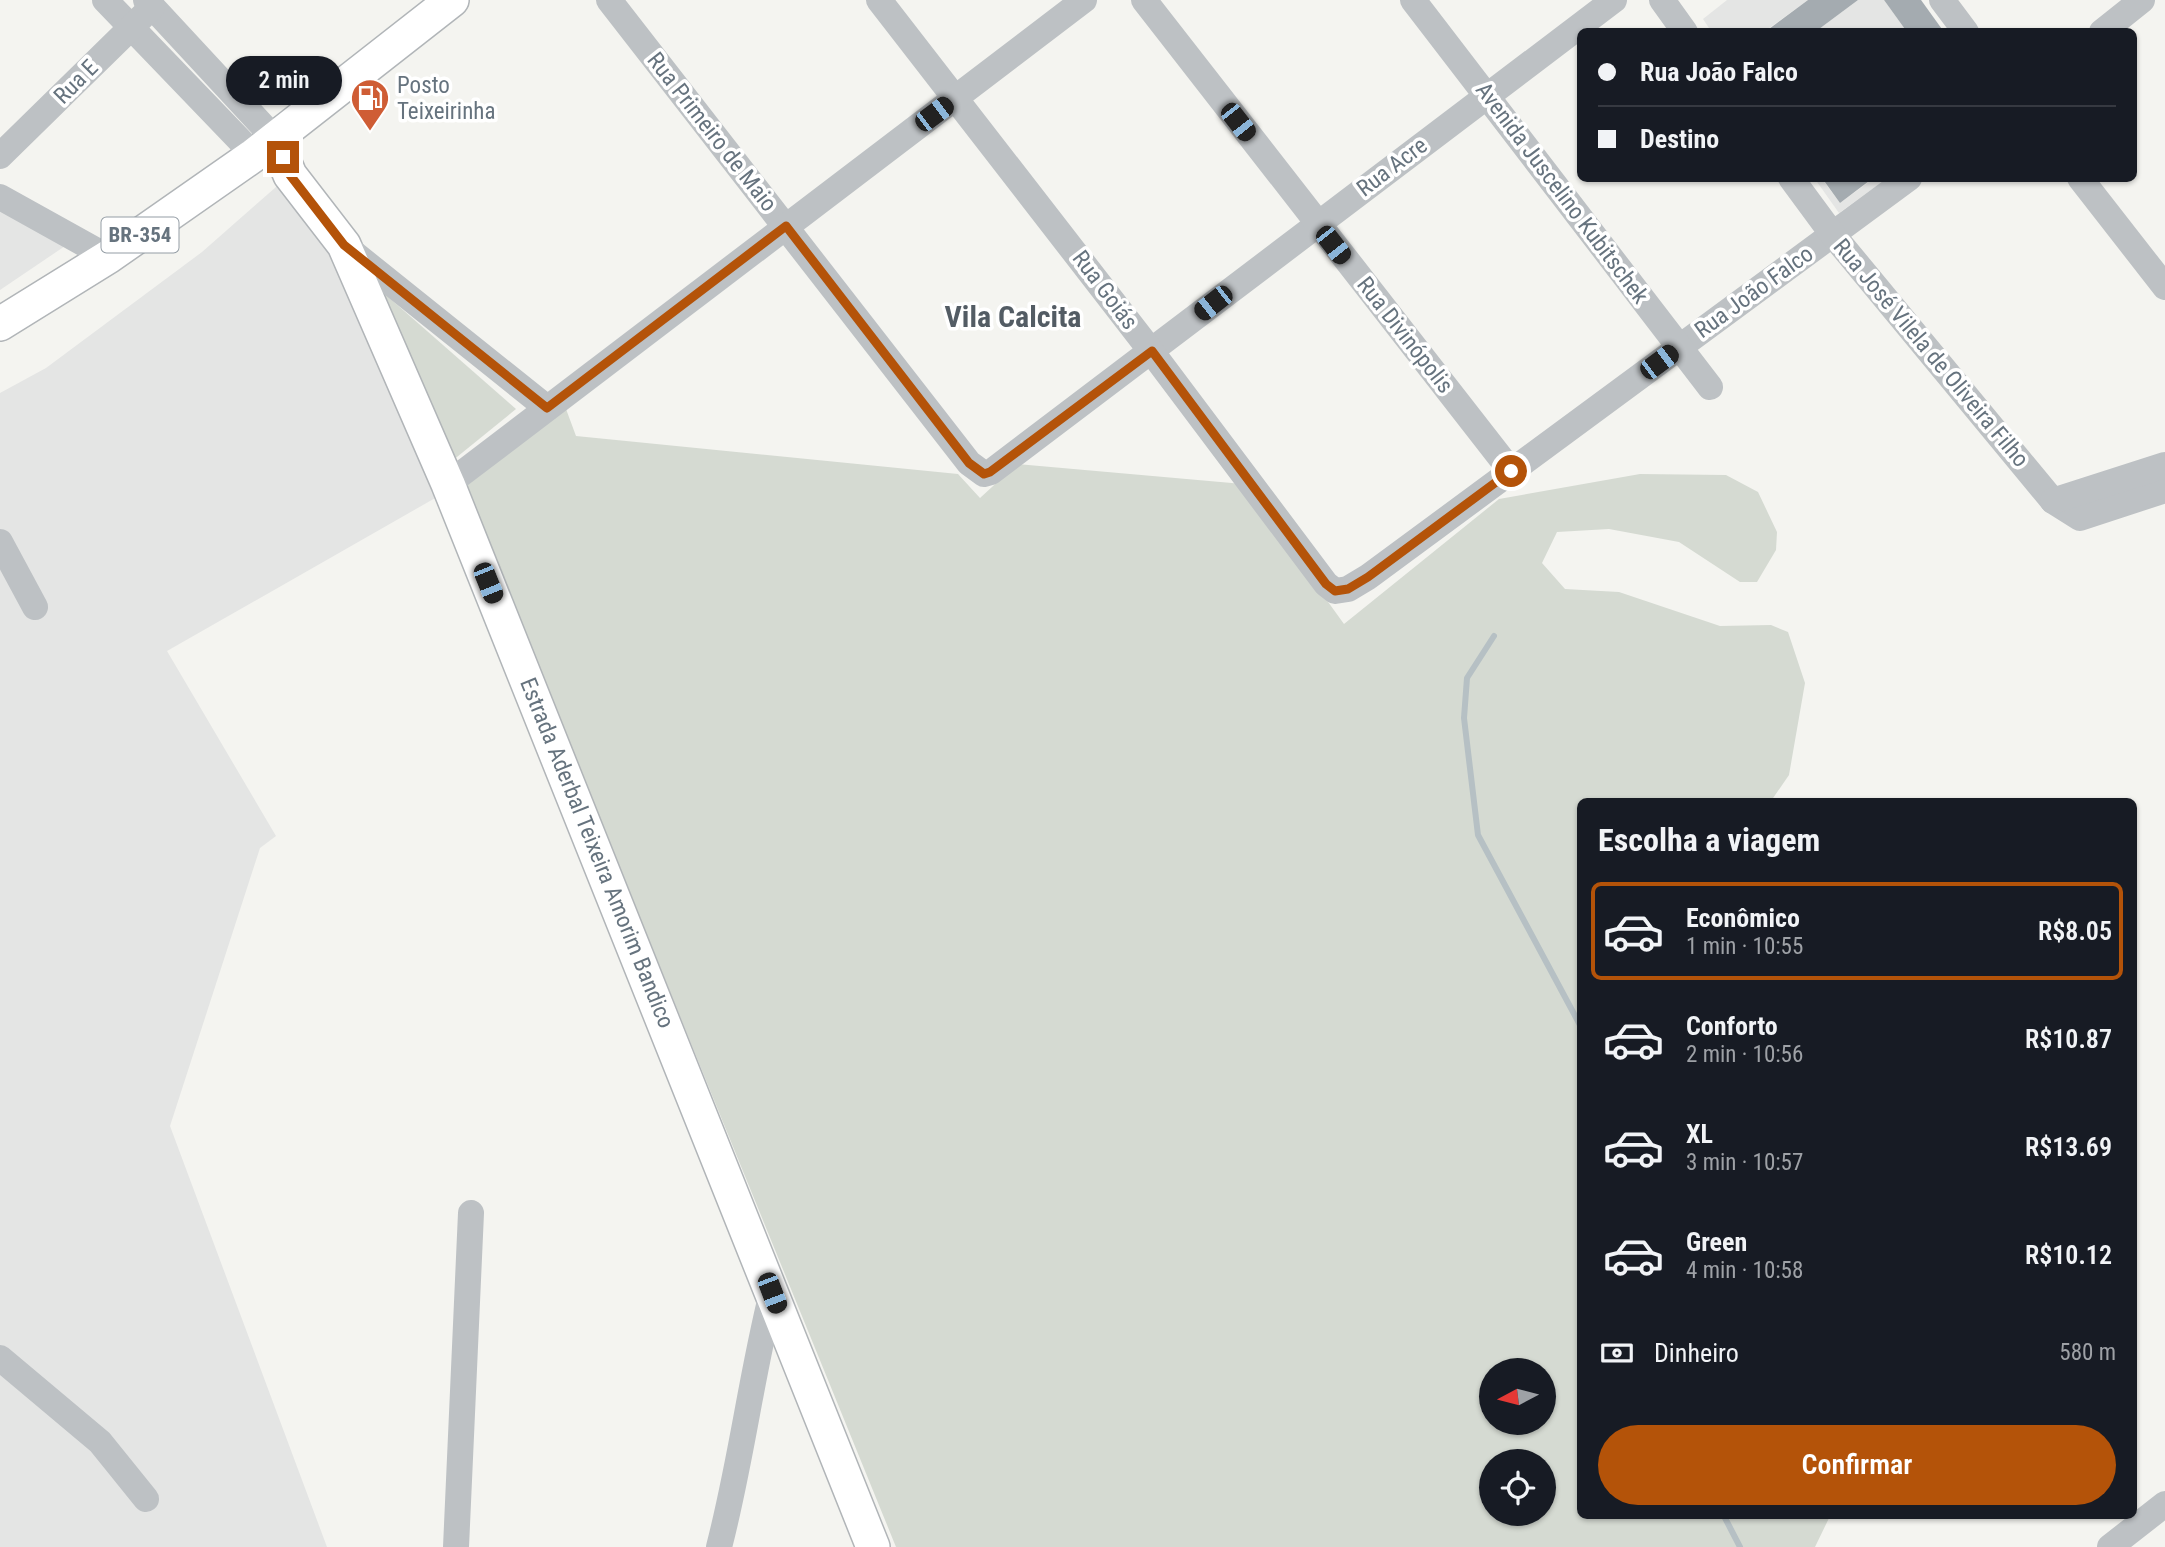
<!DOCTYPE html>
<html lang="pt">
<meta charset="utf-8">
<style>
body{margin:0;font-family:"Roboto Condensed",sans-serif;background:#242831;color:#f1f3f6;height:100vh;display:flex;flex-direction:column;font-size:26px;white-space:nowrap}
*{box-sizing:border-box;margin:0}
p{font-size:23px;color:#9ea1a6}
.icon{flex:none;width:38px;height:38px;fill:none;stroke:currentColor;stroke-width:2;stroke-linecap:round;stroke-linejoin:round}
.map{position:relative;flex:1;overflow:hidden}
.sheet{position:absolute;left:1577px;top:798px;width:560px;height:721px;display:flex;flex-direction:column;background:#171b24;border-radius:10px;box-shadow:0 2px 5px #0004}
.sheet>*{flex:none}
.guide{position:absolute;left:1577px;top:28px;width:560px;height:154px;border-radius:10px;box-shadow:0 2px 5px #0004;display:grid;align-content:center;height:154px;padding:0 21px;background:#171b24}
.needle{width:46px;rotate:263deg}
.controls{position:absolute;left:1479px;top:1358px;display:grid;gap:14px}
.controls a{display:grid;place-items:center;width:77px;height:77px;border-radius:50%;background:#171b24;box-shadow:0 2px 5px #0004;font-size:35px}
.end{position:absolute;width:32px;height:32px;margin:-16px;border:9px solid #b45309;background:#fff;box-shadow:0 0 0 4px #fff}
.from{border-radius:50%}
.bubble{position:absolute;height:49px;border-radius:24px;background:#171b24;box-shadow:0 2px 5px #0004;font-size:23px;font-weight:600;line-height:49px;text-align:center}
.car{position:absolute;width:21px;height:42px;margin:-21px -10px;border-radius:9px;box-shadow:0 0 5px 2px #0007;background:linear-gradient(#222 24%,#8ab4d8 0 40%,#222 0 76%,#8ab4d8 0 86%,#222 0)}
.guide b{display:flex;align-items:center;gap:24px;height:66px;font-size:26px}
.guide b+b{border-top:2px solid #363941}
.guide i{width:18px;height:18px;background:#f1f3f6}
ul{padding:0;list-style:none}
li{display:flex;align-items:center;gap:21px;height:98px;margin:0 14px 10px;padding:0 7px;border:4px solid transparent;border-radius:10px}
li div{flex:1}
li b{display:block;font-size:26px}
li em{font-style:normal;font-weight:600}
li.selected{border-color:#b45309}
li>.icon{width:63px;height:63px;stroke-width:1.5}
h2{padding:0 21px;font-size:32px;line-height:84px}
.pay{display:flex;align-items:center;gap:18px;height:77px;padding:0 21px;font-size:26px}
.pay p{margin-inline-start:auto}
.action{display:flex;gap:14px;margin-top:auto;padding:14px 21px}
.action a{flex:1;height:80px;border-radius:42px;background:#b45309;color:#fff;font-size:28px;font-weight:600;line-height:80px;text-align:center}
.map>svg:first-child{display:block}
.built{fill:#e4e5e4}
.green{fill:#d5dad2;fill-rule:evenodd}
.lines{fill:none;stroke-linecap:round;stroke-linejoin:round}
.stream{stroke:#b6c0c4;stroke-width:6}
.building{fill:#a4abb0}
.major-casing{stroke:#b1b5b8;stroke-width:36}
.minor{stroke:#bdc1c4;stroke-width:26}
.major{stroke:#fff;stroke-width:33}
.route{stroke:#b45309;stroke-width:9}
.labels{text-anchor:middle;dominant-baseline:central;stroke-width:7;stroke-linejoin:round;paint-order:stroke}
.shield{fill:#fff;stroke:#949da5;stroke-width:2}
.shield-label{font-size:21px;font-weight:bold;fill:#66737e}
.street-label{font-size:23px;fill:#66737e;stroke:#fff}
.poi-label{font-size:23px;fill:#66737e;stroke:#fff;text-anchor:start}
.district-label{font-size:30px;font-weight:bold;fill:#535c64;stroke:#fff}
</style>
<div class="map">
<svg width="2165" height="1547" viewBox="0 0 2165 1547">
<rect width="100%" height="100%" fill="#f4f4f0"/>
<g class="built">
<path d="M1727,0h81l-43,31h-54l-8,-12z"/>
<path d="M1858,0h26l23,32h-92z"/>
<path d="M1815,179h7l18,24 33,-24h13l-47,34z"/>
<path d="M284,180l60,81 93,236 -270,154 109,185 -16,12 -90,278 157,421h-327v-1154l46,-25 156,-116z"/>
<path d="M0,207l68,37 -68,46z"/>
</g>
<g class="green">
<path d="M370,281l146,128 -64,52z"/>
<path d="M566,409l10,27 382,38 22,24 37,-34 226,20 101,140 155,-125 141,-25 86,1 32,17 19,40 -1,18 -19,32h-17l-61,-40 -70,-13 -52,3 -15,31 23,26 54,3 101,34 51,-1 17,7 17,51 -16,92 -18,26 -191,1v714h250l-15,31h-919l-432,-1061zM1491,1370h53v53h-53zM1491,1461h53v53h-53z"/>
</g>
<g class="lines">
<g class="stream">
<path d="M1494,636l-27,42 -3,40 14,117 102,190"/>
<path d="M1724,1516l16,31"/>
</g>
</g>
<g class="building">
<path d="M1808,0h50l-43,32h-50z"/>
<path d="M1884,0h37l23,32h-37z"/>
<path d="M1822,178h51l-33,25z"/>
</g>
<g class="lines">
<g class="major-casing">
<g id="major">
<path d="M275,139l15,36 54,70 104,239 425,1063"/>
<path d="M0,324l108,-67 146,-102 198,-155"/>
</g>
</g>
<g class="minor">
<path d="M105,0l149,155"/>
<path d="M146,0l129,139"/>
<path d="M609,0l360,463 15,11 7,-2 623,-472"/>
<path d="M879,0l272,351 175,233 9,7 13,-2 20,-12 541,-399"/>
<path d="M1144,0l367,471"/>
<path d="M1413,0l297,387"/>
<path d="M1662,0l23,32"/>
<path d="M1942,0l24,32"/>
<path d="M2102,32l40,-32"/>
<path d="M0,156l152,-149"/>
<path d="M1791,178l42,57 220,266 27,17 85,-28"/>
<path d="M2080,178l85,109"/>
<path d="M0,197l108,60"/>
<path d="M346,247l201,161"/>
<path d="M448,484l636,-484"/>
<path d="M2053,501l112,-36"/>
<path d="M0,542l35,65"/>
<path d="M0,1358l100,84 46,57"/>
<path d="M456,1547l15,-334"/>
<path d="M719,1547c22,-84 32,-170 53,-254"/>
<path d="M2110,1547l55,-43"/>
</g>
<use href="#major" class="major"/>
</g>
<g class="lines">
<path class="route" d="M283,157l7,18 54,70 203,163 239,-182 183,237 15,11 6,-2 162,-121 174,233 9,7 13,-2 20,-12 143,-106"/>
</g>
<defs>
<g id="fuel-pin" transform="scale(2.0125)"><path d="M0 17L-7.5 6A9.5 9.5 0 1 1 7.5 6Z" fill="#cf5d35" stroke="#fff"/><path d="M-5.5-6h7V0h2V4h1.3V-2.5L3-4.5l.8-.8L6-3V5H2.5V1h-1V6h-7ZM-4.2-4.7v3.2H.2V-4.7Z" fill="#fff"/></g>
</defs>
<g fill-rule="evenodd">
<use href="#fuel-pin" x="370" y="98"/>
</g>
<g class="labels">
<rect class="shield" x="101.5" y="217.5" width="77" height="35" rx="5"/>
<g class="shield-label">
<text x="140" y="235">BR-354</text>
</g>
<g class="street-label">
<text transform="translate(76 82) rotate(-45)">Rua E</text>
<text transform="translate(712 132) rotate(52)">Rua Primeiro de Maio</text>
<text transform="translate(1392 167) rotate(-37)">Rua Acre</text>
<text transform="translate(1562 193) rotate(53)">Avenida Juscelino Kubitschek</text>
<text transform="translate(1105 290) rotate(53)">Rua Goiás</text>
<text transform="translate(1754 292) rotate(-36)">Rua João Falco</text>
<text transform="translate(1405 335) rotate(52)">Rua Divinópolis</text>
<text transform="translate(1931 353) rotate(50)">Rua José Vilela de Oliveira Filho</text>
<text transform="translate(597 853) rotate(68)">Estrada Aderbal Teixeira Amorim Bandico</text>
</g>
<g class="poi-label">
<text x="397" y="85">Posto<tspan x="397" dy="26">Teixeirinha</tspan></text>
</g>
<g class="district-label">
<text x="1013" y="316">Vila Calcita</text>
</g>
</g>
</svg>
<div class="controls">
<a><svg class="needle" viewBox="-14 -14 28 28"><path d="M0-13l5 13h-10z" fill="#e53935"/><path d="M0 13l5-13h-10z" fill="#9ea1a6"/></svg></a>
<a><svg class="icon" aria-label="locate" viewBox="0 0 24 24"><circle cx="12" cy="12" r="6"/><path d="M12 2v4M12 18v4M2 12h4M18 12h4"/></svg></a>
</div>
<i class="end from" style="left:1511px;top:471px"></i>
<i class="end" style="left:283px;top:157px"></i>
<div class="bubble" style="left:226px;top:56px;width:116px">2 min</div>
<i class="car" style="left:934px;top:114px;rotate:53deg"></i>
<i class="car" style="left:1238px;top:122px;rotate:142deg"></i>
<i class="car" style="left:1333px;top:245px;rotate:142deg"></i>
<i class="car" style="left:1213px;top:303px;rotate:232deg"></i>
<i class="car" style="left:1659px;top:362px;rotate:53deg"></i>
<i class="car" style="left:488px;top:583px;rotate:158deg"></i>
<i class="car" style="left:772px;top:1293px;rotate:159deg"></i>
<div class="guide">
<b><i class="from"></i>Rua João Falco</b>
<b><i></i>Destino</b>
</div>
<section class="sheet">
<h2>Escolha a viagem</h2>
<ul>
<li class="selected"><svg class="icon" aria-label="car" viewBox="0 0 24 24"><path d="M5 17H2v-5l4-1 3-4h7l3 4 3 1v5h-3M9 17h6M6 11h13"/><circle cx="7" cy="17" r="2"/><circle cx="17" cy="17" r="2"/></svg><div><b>Econômico</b><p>1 min · 10:55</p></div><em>R$8.05</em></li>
<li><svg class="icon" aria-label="car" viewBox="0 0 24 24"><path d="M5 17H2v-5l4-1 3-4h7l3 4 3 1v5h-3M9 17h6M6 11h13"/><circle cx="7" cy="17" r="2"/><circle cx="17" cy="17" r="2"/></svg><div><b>Conforto</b><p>2 min · 10:56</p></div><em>R$10.87</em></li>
<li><svg class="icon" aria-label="car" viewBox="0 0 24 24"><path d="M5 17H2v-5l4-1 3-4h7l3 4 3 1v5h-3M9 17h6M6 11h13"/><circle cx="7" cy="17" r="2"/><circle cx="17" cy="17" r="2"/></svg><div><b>XL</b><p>3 min · 10:57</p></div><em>R$13.69</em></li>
<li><svg class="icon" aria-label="car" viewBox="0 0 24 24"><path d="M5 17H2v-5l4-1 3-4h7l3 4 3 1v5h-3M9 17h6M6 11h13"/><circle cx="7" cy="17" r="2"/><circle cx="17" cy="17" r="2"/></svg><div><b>Green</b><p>4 min · 10:58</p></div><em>R$10.12</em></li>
</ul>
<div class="pay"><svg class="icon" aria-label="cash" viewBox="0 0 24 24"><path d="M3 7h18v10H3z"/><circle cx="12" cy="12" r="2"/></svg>Dinheiro<p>580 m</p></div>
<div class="action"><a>Confirmar</a></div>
</section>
</div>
